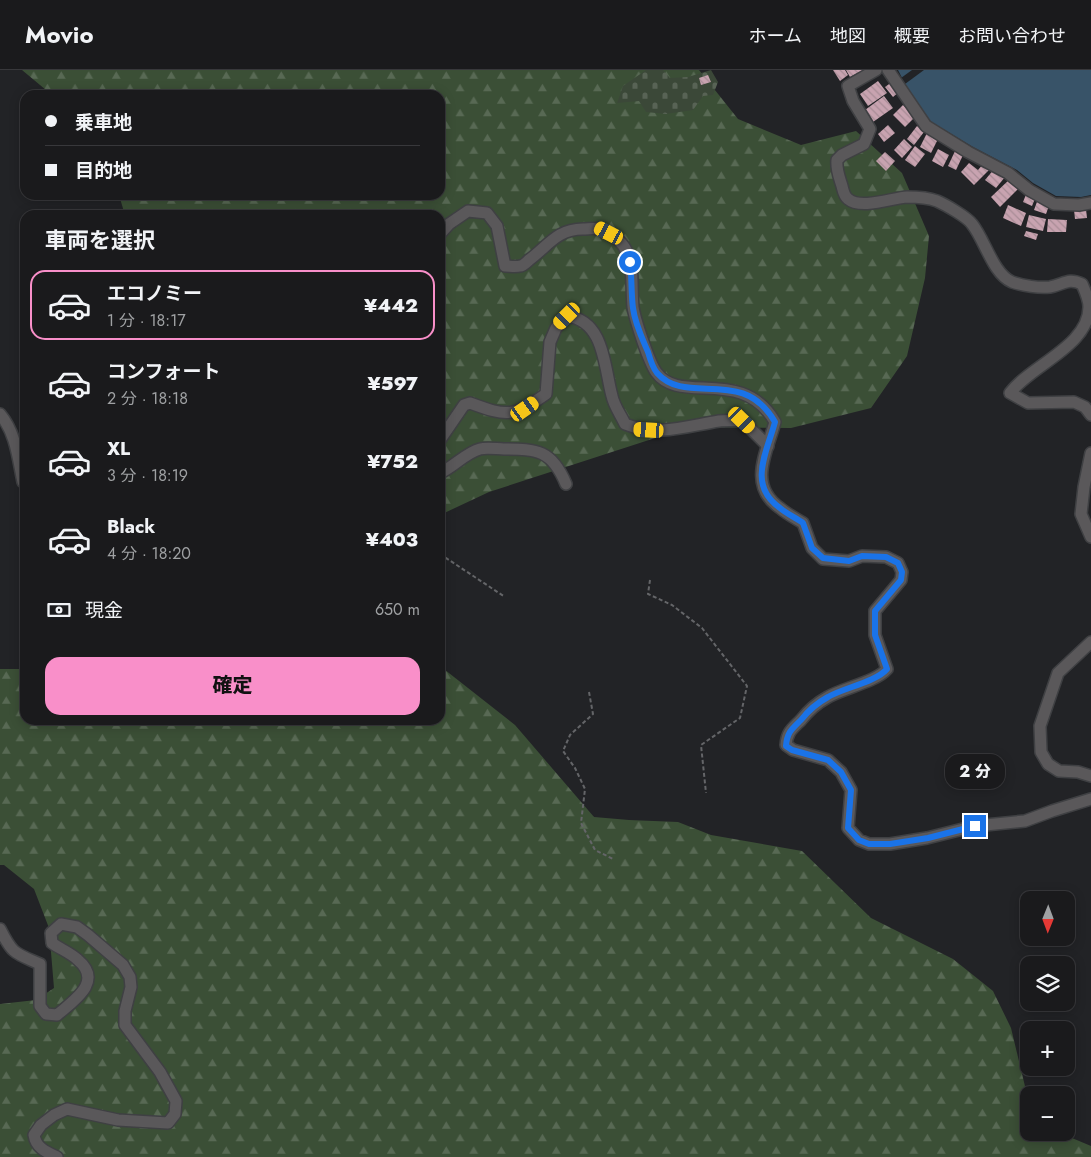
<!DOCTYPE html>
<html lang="ja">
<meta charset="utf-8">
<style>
body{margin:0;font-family:Jost,"Noto Sans JP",sans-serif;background:#232325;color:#f1f3f6;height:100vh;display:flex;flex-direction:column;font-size:19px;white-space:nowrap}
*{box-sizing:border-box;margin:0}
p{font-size:16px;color:#9fa1a3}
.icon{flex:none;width:28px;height:28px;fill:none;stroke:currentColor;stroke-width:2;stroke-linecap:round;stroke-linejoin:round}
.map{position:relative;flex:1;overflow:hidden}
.details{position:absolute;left:20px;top:140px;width:425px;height:515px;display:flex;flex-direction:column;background:#1a1a1c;border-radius:15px;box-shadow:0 2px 12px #0003,0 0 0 1px #38383b}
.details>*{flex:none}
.banner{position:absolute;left:20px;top:20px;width:425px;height:110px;border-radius:15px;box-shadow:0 2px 12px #0003,0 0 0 1px #38383b;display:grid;align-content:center;height:110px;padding:0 25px;background:#1a1a1c}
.needle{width:32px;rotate:181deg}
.buttons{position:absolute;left:1020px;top:821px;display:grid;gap:10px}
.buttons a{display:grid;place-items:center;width:55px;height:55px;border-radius:10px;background:#1a1a1c;box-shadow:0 2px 12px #0003,0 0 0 1px #38383b;font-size:25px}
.end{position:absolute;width:22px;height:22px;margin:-11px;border:6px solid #1a73e8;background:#fff;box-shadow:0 0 0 2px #fff}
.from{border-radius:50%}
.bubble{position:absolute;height:35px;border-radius:15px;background:#1a1a1c;box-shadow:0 2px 12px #0003,0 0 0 1px #38383b;font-size:16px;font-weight:800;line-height:35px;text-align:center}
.car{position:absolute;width:15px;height:30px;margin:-15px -8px;border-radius:6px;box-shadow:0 0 4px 1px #0007;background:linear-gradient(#f5c518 24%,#345 0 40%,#f5c518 0 76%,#345 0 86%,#f5c518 0)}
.banner b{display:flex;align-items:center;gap:18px;height:48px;font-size:19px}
.banner b+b{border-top:1px solid #38383b}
.banner i{width:12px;height:12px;background:#f1f3f6}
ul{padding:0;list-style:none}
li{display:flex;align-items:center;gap:15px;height:70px;margin:0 10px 8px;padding:0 15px;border:2px solid transparent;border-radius:15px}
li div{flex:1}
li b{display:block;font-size:19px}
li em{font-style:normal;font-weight:800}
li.current{border-color:#f98fc9}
li>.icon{width:45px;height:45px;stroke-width:1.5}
h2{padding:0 25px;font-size:22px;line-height:60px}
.pay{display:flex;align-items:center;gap:12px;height:55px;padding:0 25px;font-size:19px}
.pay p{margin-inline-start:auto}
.primary-button{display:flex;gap:10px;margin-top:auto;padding:10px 25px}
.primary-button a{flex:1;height:58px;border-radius:15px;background:#f98fc9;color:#111;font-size:20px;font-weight:800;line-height:58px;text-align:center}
header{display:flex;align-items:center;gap:30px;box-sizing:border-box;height:70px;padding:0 25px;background:#1a1a1c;border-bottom:1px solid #38383b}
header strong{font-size:24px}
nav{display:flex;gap:28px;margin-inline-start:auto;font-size:18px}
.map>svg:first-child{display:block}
.forest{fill:url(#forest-firs)}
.cemetery{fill:url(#cemetery-stones)}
.water{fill:#385368}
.pier{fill:#222326}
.building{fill:url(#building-back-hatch)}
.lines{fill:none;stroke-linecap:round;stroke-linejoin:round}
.minor-casing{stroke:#3f4043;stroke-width:14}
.path{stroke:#646568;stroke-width:2;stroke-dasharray:4 2.5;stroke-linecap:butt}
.minor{stroke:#5a585a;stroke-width:11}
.route{stroke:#1a73e8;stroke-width:6}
</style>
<header>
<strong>Movio</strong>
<nav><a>ホーム</a><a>地図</a><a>概要</a><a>お問い合わせ</a></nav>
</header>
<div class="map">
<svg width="1091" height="1087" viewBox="0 0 1091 1087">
<defs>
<pattern id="forest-firs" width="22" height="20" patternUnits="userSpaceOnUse" patternTransform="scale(1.25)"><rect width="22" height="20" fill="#3b4f36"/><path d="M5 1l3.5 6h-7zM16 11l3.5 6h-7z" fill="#586954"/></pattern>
<pattern id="cemetery-stones" width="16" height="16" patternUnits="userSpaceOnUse" patternTransform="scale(1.25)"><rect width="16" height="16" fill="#3b4838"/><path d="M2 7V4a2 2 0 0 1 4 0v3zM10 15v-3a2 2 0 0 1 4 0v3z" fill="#586355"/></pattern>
<pattern id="building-back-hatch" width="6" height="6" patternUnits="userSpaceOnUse" patternTransform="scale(1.25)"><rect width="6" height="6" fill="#c8a3b0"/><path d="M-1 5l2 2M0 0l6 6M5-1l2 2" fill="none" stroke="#a88c96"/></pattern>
</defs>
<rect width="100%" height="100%" fill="#222326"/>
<g class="forest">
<path d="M22,0h677l39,49 63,26 55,-14 46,42 27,63 -4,42 -18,78 -36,52 -80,20 -102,-1 -200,65 -49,23v-300h-315l-6,-20h321v-100h-388z"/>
<path d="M440,596l75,59 79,92 35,3 49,2 33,13 91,16 69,67 82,41 40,32 18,37 18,75v29l31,1 31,13v11h-1091v-153l36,-4 18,-12 -5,-60 -15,-39 -30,-24h-4v-196h25v51h415z"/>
</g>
<path class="cemetery" d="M646,0h17l7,8 18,-1 23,-7 7,12 -5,13 -10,1 -10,14 -27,4 -20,-2 -7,-11 -22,2 6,-17z"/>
<path class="water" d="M898,0h193v125l-10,2 -25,-1 -23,-13 -16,-13 -44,-23 -30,-18 -8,-1 -15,-15z"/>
<path class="pier" d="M912,0h12l-19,14 -4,-6z"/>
<g class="building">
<path d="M833,0h12l3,5 -8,6z"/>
<path d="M846,0h18l-14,7z"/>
<path d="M708,5l3,7 -10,3 -2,-7z"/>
<path d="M878,11l9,12 -19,13 -8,-12z"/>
<path d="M892,12l7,10 -6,5 -8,-10z"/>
<path d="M884,26l9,12 -20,14 -8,-12z"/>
<path d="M903,35l12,12 -10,10 -12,-12z"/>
<path d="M888,55l7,8 -11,9 -6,-8z"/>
<path d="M917,56l7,6 -10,13 -7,-6z"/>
<path d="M927,63l11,6 -7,14 -11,-6z"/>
<path d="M904,69l8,8 -10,11 -8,-8z"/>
<path d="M915,76l10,8 -10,13 -10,-7z"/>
<path d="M938,79l11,6 -6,12 -11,-6z"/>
<path d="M956,79l8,4 -8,17 -8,-4z"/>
<path d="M885,82l10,9 -9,10 -10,-10z"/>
<path d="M969,93l9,7 6,-7 6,6 -16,16 -13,-13z"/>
<path d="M995,98l10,9 -9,11 -11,-8z"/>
<path d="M1011,108l9,9 -20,20 -9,-10z"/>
<path d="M1027,122l9,4 -4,10 -9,-4z"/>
<path d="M1038,129l12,4 -4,11 -12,-4z"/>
<path d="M1008,135l18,8 -5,13 -18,-8z"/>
<path d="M1086,139l1,9 -12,1 -1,-9z"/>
<path d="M1029,145l17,4 -3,12 -17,-4z"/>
<path d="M1048,149l19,1 -1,12h-19z"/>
<path d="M1026,161l12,3 -2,6 -12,-4z"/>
</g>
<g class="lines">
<g class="minor-casing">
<g id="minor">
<path d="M876,0l-28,16 5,15 17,28 -6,15 -22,11 -5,5c-1,10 2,16 5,26 1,4 2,10 6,13 13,11 44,-1 59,-2 9,0 22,1 30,4 9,4 30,16 35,23 13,16 21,50 40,58 11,4 27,6 38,5 13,-2 18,-10 32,-3 3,7 7,15 7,23 0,39 -58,58 -79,86l18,10 46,-1 11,5 6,8"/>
<path d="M888,0l38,56 42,26 40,21 21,17 25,14 25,1 12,-2"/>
<path d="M440,164l9,-10 19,-13 19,2 10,13 8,40c4,0 11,1 15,0 3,0 7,-4 9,-6 19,-14 28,-31 54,-31 6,0 13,-2 19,1 37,15 28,45 31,77 2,13 16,55 23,65 24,34 86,-7 119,50 -8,30 -28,63 5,86 7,6 15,10 23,15l9,25 11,11 26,2 13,-5 24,1 12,6 4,9 -1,8 -26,31v24l12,34c-11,13 -44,19 -59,28 -11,6 -20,14 -27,23 -9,9 -14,12 -15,25l7,5 35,10 13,12 10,18 -3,38 11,12 10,4h21l37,-6 48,-12 50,-5 27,-10 39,-12"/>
<path d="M0,344c16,19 18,44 23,68"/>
<path d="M440,370l24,-35 6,-2c38,14 43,14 76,-9l4,-52 6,-14 11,-12c38,5 37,51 45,80 2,10 9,19 13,28 32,13 62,2 94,-3 7,-1 15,0 23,-1l26,26"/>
<path d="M1091,383l-7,34 -3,27 10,23"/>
<path d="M440,403c14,-6 25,-20 40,-24 7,-2 17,0 24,0 33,0 48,1 62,35"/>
<path d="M1091,572l-33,31 -18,53 1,26 7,12 11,7 19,1 13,4"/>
<path d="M0,859c13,26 15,24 40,35v42l6,8 11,1c16,-14 47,-33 21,-55 -7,-7 -18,-11 -26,-17l-1,-10 10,-9 16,3 11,8 35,30 7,12 1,10 -6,24v14l35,47 16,29 -1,13 -7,9 -50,-3 -51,-11 -13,6 -13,10 -7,10c2,13 12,17 23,22"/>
</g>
</g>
<g class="path">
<path d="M440,484l65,43"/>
<path d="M650,510l-2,14 24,11 30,23 45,58 -7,32 -39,27 5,48"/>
<path d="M589,622l4,22 -23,21 -7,16 12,17 10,21 -4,34 14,27 18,9"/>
</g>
<use href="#minor" class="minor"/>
</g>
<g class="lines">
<path class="route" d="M630,192c2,16 1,31 3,46 2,16 9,30 15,44 2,7 5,16 9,21 30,34 85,-8 118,49 -8,30 -28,63 5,86 7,6 16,10 23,15l9,25 11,10 26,3 13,-5 24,1 12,6 4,9 -1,8 -26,31v24l12,34c-11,13 -44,19 -59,28 -11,6 -20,14 -27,23 -9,9 -14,12 -15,26l6,4 36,10 13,12 10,18 -3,38 11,12 10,4h21l38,-6 47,-12"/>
</g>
</svg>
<div class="buttons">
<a><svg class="needle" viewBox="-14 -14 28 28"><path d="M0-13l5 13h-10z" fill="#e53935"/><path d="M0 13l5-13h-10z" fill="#9fa1a3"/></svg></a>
<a><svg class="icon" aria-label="layers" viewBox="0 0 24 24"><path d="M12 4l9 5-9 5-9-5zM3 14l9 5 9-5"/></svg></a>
<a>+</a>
<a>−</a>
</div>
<i class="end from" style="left:630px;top:192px"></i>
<i class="end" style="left:975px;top:756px"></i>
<div class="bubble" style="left:945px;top:684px;width:60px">2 分</div>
<i class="car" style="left:609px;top:163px;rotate:297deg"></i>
<i class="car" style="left:567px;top:246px;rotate:225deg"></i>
<i class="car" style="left:525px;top:339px;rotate:55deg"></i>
<i class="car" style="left:742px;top:350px;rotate:134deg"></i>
<i class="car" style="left:649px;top:360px;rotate:273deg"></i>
<div class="banner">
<b><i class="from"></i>乗車地</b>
<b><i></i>目的地</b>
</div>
<section class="details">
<h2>車両を選択</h2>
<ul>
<li class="current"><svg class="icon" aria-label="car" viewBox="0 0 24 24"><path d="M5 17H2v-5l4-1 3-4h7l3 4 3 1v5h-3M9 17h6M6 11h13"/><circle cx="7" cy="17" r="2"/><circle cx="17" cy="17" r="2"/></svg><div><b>エコノミー</b><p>1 分 · 18:17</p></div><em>¥442</em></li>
<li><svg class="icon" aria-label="car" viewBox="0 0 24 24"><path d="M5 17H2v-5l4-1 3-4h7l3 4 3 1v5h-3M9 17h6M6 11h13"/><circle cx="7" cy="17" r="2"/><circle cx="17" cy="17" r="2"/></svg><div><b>コンフォート</b><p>2 分 · 18:18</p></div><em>¥597</em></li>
<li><svg class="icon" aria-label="car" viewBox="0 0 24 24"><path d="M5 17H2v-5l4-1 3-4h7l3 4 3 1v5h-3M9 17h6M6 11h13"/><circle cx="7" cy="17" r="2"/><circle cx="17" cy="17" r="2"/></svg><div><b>XL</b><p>3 分 · 18:19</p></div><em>¥752</em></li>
<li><svg class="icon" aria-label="car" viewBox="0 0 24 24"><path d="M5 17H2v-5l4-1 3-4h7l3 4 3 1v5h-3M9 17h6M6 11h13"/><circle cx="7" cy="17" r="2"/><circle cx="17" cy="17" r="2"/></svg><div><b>Black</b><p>4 分 · 18:20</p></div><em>¥403</em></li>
</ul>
<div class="pay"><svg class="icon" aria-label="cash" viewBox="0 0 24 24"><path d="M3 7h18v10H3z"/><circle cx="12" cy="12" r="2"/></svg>現金<p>650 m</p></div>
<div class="primary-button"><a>確定</a></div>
</section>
</div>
